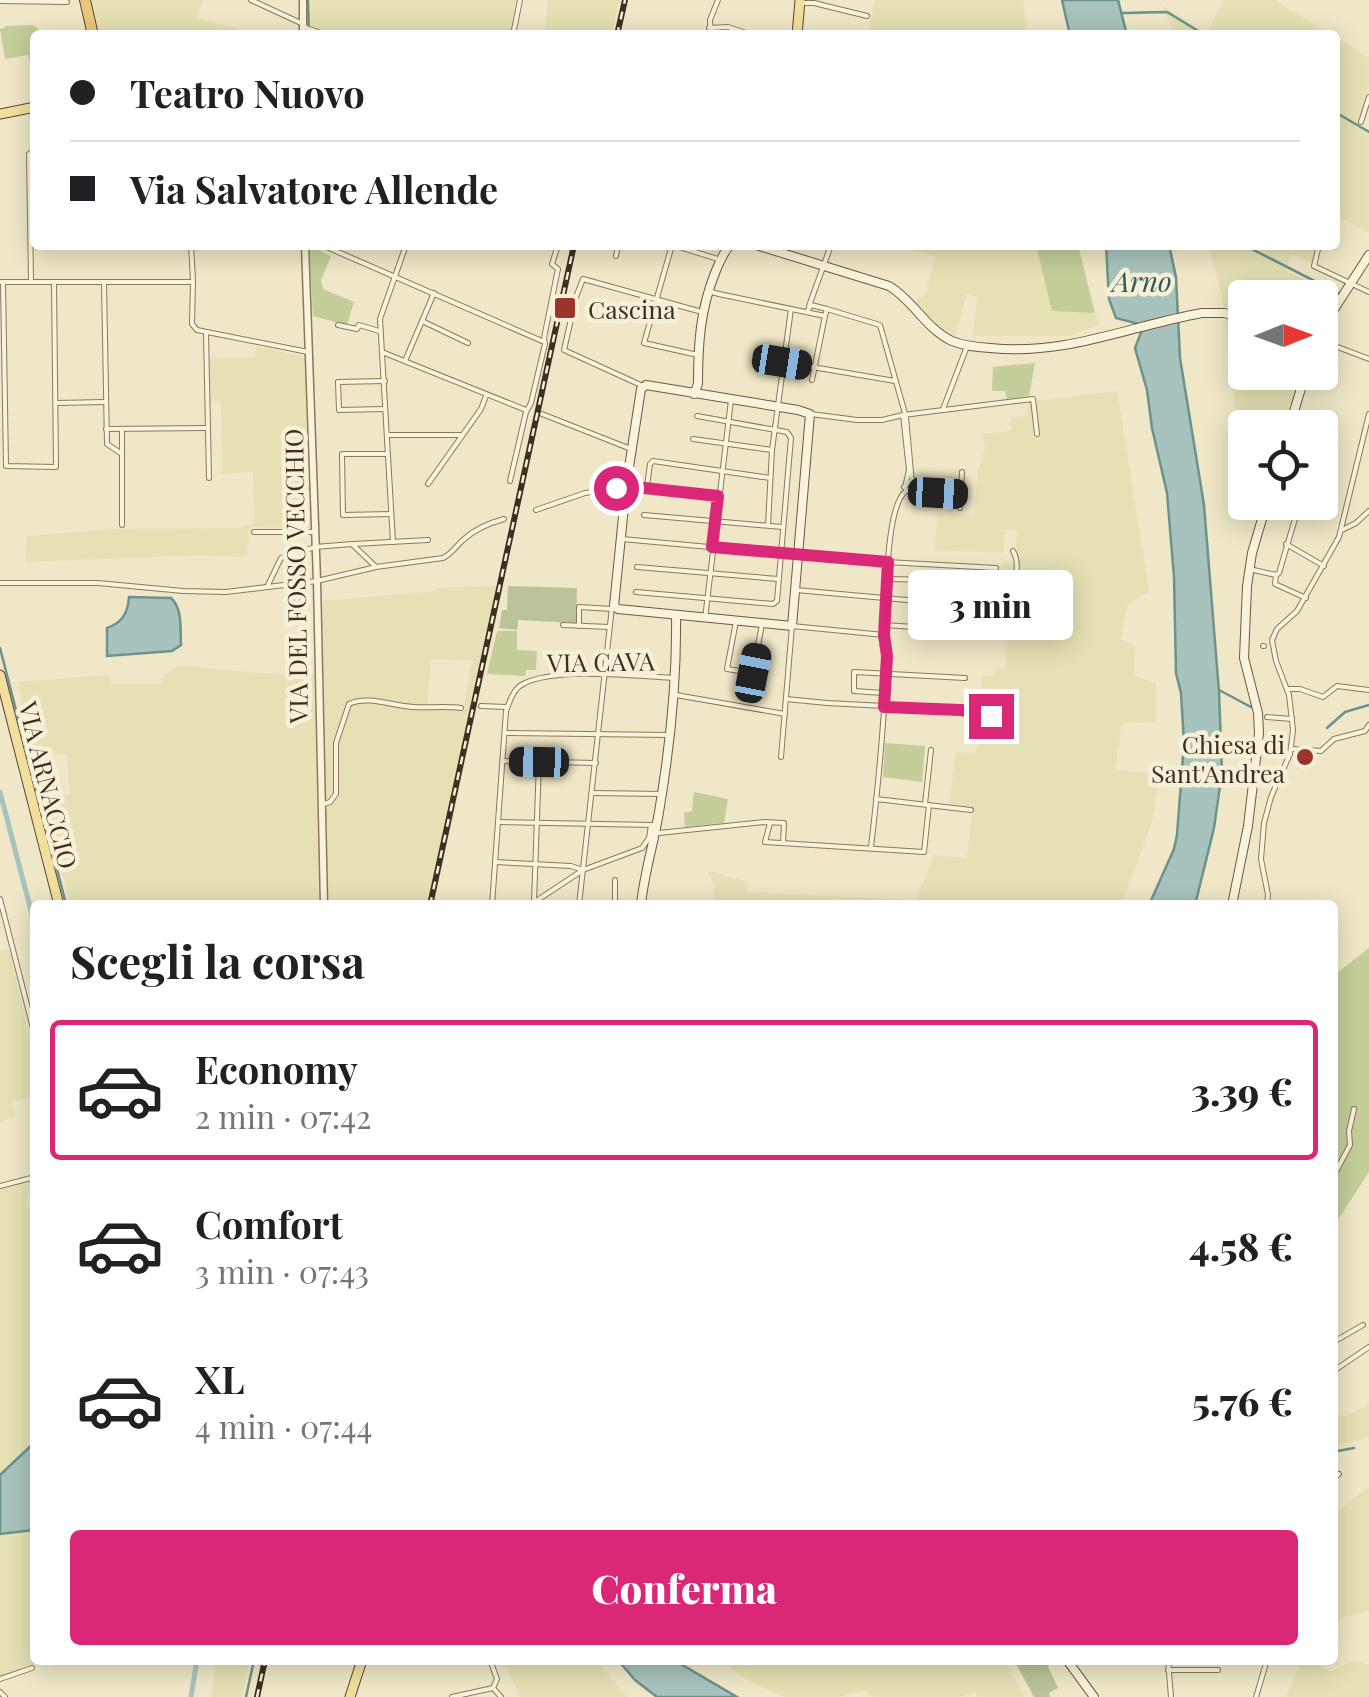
<!DOCTYPE html>
<html lang="it">
<meta charset="utf-8">
<style>
body{margin:0;font-family:"Playfair Display",serif;background:#f2f2f2;color:#202124;height:100vh;display:flex;flex-direction:column;font-size:38px;white-space:nowrap}
*{box-sizing:border-box;margin:0}
p{font-size:32px;color:#757577}
.icon{flex:none;width:55px;height:55px;fill:none;stroke:currentColor;stroke-width:2;stroke-linecap:round;stroke-linejoin:round}
.map{position:relative;flex:1;overflow:hidden}
.side{position:absolute;left:30px;top:900px;width:1308px;height:765px;display:flex;flex-direction:column;background:#fff;border-radius:10px;box-shadow:0 5px 25px #0003}
.side>*{flex:none}
.guide{position:absolute;left:30px;top:30px;width:1310px;height:220px;border-radius:10px;box-shadow:0 5px 25px #0003;display:grid;align-content:center;height:220px;padding:0 40px;background:#fff}
.needle{width:65px;rotate:89deg}
.fabs{position:absolute;left:1228px;top:280px;display:grid;gap:20px}
.fabs a{display:grid;place-items:center;width:110px;height:110px;border-radius:10px;background:#fff;box-shadow:0 5px 25px #0003;font-size:50px}
.end{position:absolute;width:45px;height:45px;margin:-22px;border:12px solid #db2777;background:#fff;box-shadow:0 0 0 5px #fff}
.from{border-radius:50%}
.bubble{position:absolute;height:70px;border-radius:10px;background:#fff;box-shadow:0 5px 25px #0003;font-size:32px;font-weight:800;line-height:70px;text-align:center}
.car{position:absolute;width:30px;height:60px;margin:-30px -15px;border-radius:12px;box-shadow:0 0 8px 2px #0007;background:linear-gradient(#222 24%,#8ab4d8 0 40%,#222 0 76%,#8ab4d8 0 86%,#222 0)}
.guide b{display:flex;align-items:center;gap:35px;height:95px;font-size:38px}
.guide b+b{border-top:2px solid #e0e0e0}
.guide i{width:25px;height:25px;background:#202124}
ul{padding:0;list-style:none}
li{display:flex;align-items:center;gap:30px;height:140px;margin:0 20px 15px;padding:0 20px;border:5px solid transparent;border-radius:10px}
li div{flex:1}
li b{display:block;font-size:38px}
li em{font-style:normal;font-weight:800}
li.on{border-color:#db2777}
li>.icon{width:90px;height:90px;stroke-width:1.5}
h2{padding:0 40px;font-size:45px;line-height:120px}
.primary-button{display:flex;gap:20px;margin-top:auto;padding:20px 40px}
.primary-button a{flex:1;height:115px;border-radius:10px;background:#db2777;color:#fff;font-size:40px;font-weight:800;line-height:115px;text-align:center}
.map>svg:first-child{display:block}
.farmland{fill:#e5e1b4;fill-rule:evenodd}
.green{fill:#c3ce9a}
.cemetery{fill:#bac399}
.water{fill:#a8c3bd;stroke:#6e928c;stroke-width:2.5}
.lines{fill:none;stroke-linecap:round;stroke-linejoin:round}
.stream{stroke:#6e928c;stroke-width:2.5}
.canal{stroke:#a8c3bd;stroke-width:5}
.minor-casing{stroke:#8b795c;stroke-width:6}
.tertiary-casing{stroke:#8b795c;stroke-width:9}
.secondary-casing{stroke:#6d5a3f;stroke-width:10}
.primary-casing{stroke:#594730;stroke-width:11}
.trunk-casing{stroke:#594730;stroke-width:12}
.minor{stroke:#f9f3db;stroke-width:4}
.tertiary{stroke:#f9f3db;stroke-width:6}
.secondary{stroke:#f9f3db;stroke-width:8}
.primary{stroke:#f2dfa0;stroke-width:9}
.trunk{stroke:#e8c77c;stroke-width:10}
.rail-casing{stroke:#3c3020;stroke-width:6}
.rail{stroke:#f6f0d7;stroke-width:2.5;stroke-dasharray:8;stroke-linecap:butt}
.route{stroke:#db2777;stroke-width:12}
.poi-dot{fill:#9b342b;stroke:#f6f0d7;stroke-width:4}
.labels{text-anchor:middle;dominant-baseline:central;stroke-width:9;stroke-linejoin:round;paint-order:stroke}
.poi-label{font-size:25px;fill:#3c3020;stroke:#f6f0d7;text-anchor:start}
.street-label{font-size:25px;fill:#3c3020;stroke:#f6f0d7}
.water-label{font-size:28px;font-style:italic;fill:#2f5a5b;stroke:#f6f0d7}
</style>
<div class="map">
<svg width="1369" height="1697" viewBox="0 0 1369 1697">
<rect width="100%" height="100%" fill="#efe7c7"/>
<g class="farmland">
<path d="M92,0h111l-6,19 40,9 -1,7h-136z"/>
<path d="M310,0h206l-6,35h-199z"/>
<path d="M548,0h71l-7,35h-68z"/>
<path d="M875,0h148l4,35h-157v-14z"/>
<path d="M1223,0h52l56,35h-156l-13,-30 44,29z"/>
<path d="M1335,37l34,21v25l-13,44 13,8v98l-34,-18z"/>
<path d="M895,245h141l17,65 42,3 5,11 -31,12h-96l4,-39 -10,-3 -12,42 -19,-12 -21,-22 10,-8 11,-38z"/>
<path d="M1208,245h108l-4,18 -20,-9 -7,16 51,26 -16,26v-24h-75v74l55,1 -13,42 -24,-7 -1,6 -8,-2 -4,15 -5,1v63l-23,-197z"/>
<path d="M256,346l49,11 5,171 -57,-1 -4,4 -2,26 -47,-2 -174,7 1,-26 91,-7 120,-1 16,-4 -1,-52 -31,2 -1,-73 -12,-1v-41l46,-2z"/>
<path d="M1117,391l32,200 -22,14 -6,35 14,6 -1,30 22,7v39l-34,1 -7,47 44,4 -7,48 -31,83h-408l1,-21 -8,-14 42,12 -1,10 169,8 18,-45 33,3 6,-51 -24,-3 7,-52 19,2 15,-46 -11,-1 3,-31h12l1,-8 10,1 3,-32 -12,-2 7,-73 13,1 1,-33 -12,-1 -2,24 -68,-3 2,-37 37,2 4,-45 7,-20 -2,-16 28,-3v-13l16,-2 1,-14z"/>
<path d="M492,586l11,1 -69,318h-364l-25,-104 25,-7 -3,-39 -37,-4 -12,-69 90,-7 4,9h50l1,-9 14,-8 9,-1 71,7 64,2v-74l110,-9 7,-4zM431,659l41,1 -8,45h-37z"/>
<path d="M9,950l26,110v37l-23,4 4,16 -16,5v-171z"/>
<path d="M31,1183l-6,23 10,4v112l-2,7 2,1v112l-35,33v-290z"/>
<path d="M1369,1405v32l-36,9v-32l12,2z"/>
<path d="M1369,1487v124l-30,8 -6,13 1,-118z"/>
<path d="M35,1530v130h7l-42,16v-142z"/>
<path d="M216,1660h34l-8,37h-31z"/>
<path d="M503,1660h93l31,37h-107z"/>
<path d="M722,1660h282l21,37h-47l-3,-5 -14,5h-87l-9,-7 -25,7h-56l-44,-21z"/>
<path d="M1302,1660h18l-2,6 14,5 20,-10 17,3v33h-83z"/>
</g>
<g class="green">
<path d="M33,25l6,4v6h-4v26l-4,1 -3,-7 -23,4 -5,-30 5,-1v-2z"/>
<path d="M309,245l22,11 -10,24 2,9 31,13 -7,23 -34,-9z"/>
<path d="M1036,245h42l17,68 -43,-2z"/>
<path d="M1035,363l-6,33 -22,3 -2,-8h-13l1,-24z"/>
<path d="M497,631h20v19l20,1 -1,19h-10l-1,6 -38,-2z"/>
<path d="M885,743l40,3 -3,36 -39,-5z"/>
<path d="M694,792l34,7 -4,24 -39,4 -1,-14 8,-2z"/>
<path d="M1369,948v224l-30,46 -6,3 -1,-186 5,-9 -4,-9v-41z"/>
</g>
<g class="cemetery">
<path d="M508,586l69,2 -1,35 -58,-3 -1,10 -18,-2 3,-18h5z"/>
<path d="M1014,1660h31l13,28 -9,5 1,4h-16z"/>
</g>
<g class="water">
<path d="M1062,0h56l9,35h-57z"/>
<path d="M1106,245h63l7,32 4,81 24,147 15,187 3,80 -8,56 -19,77h-46l25,-56 3,-14 7,-92 -3,-50 -5,-20 -2,-96 -7,-84 -15,-65 -5,-38 -12,-42 7,-18 -3,-6 -23,-6 -7,-19z"/>
<path d="M129,597l42,1c12,11 9,31 10,47l-9,6 -65,5v-28c15,-5 21,-15 22,-31z"/>
<path d="M35,1442v88l-35,4v-59z"/>
<path d="M618,1660h56l63,37h-80l-22,-17z"/>
</g>
<g class="lines">
<g class="stream">
<path d="M308,0l1,35"/>
<path d="M1123,13l44,-1 38,23"/>
<path d="M1335,112l34,20"/>
<path d="M1244,245l96,49"/>
<path d="M0,648l66,256"/>
<path d="M1219,690l32,17"/>
<path d="M1327,728l18,-16 24,-7"/>
<path d="M1332,1452l22,-4"/>
<path d="M246,1697l8,-37"/>
</g>
<g class="canal">
<path d="M0,792l35,134"/>
<path d="M191,1697l6,-37"/>
</g>
<g class="minor-casing">
<g id="minor">
<path d="M251,0l52,24 3,4 21,7"/>
<path d="M0,1l67,1"/>
<path d="M803,3h11l53,13"/>
<path d="M709,28l19,-1 24,8"/>
<path d="M513,35l7,-35"/>
<path d="M711,35l-1,-15 8,-20"/>
<path d="M1361,122l8,-25"/>
<path d="M191,245l2,35"/>
<path d="M322,245l220,96"/>
<path d="M672,245l-28,98 54,12"/>
<path d="M673,245l48,15"/>
<path d="M1319,245l-5,21 55,26"/>
<path d="M616,256l2,-11"/>
<path d="M31,281l-2,-127 6,-4"/>
<path d="M1,282h192l-1,42 5,6 111,22"/>
<path d="M3,282l3,184 50,1 -2,-184"/>
<path d="M104,283l3,161 15,10"/>
<path d="M708,291l11,3 106,22 2,-7 -16,-4 -4,7"/>
<path d="M809,306l22,-61"/>
<path d="M827,309l53,16 26,92 6,66"/>
<path d="M422,321l46,22"/>
<path d="M338,325l19,4 2,-4 20,6"/>
<path d="M206,333l3,145"/>
<path d="M1327,343l42,16"/>
<path d="M382,352l144,58"/>
<path d="M405,361l29,-68"/>
<path d="M783,362l112,19"/>
<path d="M812,380l13,-64"/>
<path d="M643,386l-79,-36 12,-53 7,-18 119,33"/>
<path d="M56,403l50,-1"/>
<path d="M385,409l-46,1 -1,-28 47,-1"/>
<path d="M943,409l23,-60"/>
<path d="M542,414l89,35"/>
<path d="M811,414l46,6h25l21,-5 130,-16 4,35"/>
<path d="M903,415l6,55 -3,13"/>
<path d="M106,429l101,-1"/>
<path d="M122,430v95"/>
<path d="M388,435h74"/>
<path d="M693,439l79,11"/>
<path d="M387,454h-45l1,61 48,-1"/>
<path d="M510,481l16,-69 5,-9 14,-59 -1,-6 14,-69 -6,-5 6,-19"/>
<path d="M909,482l5,5 -4,5 -6,-5z"/>
<path d="M428,484l53,-75 5,-13"/>
<path d="M913,484l48,1"/>
<path d="M647,486l3,-22 3,-3 117,17"/>
<path d="M910,492l51,2"/>
<path d="M960,508l2,-36"/>
<path d="M536,510l49,-17 41,-6 92,8"/>
<path d="M644,515l138,12"/>
<path d="M768,525l4,-75 19,-141"/>
<path d="M1342,530l14,-7 13,-12"/>
<path d="M254,532h60"/>
<path d="M622,539l228,21 146,8"/>
<path d="M393,542l-13,-223 26,-74"/>
<path d="M353,544l75,-4"/>
<path d="M1286,544l38,22"/>
<path d="M297,554v50"/>
<path d="M637,567l141,12"/>
<path d="M1249,569l27,6 3,-2 21,-71"/>
<path d="M1276,575l-1,9 31,14"/>
<path d="M887,579l50,1"/>
<path d="M0,583h98l85,8 43,1 91,-11 59,-14 67,-9c10,-5 12,-11 20,-18 12,-11 26,-17 41,-21"/>
<path d="M268,585l13,-27 34,-11 37,-3 23,22"/>
<path d="M796,590l199,18"/>
<path d="M636,592l137,12 4,-3 14,-163 -4,-6 -90,-16"/>
<path d="M705,619l26,-219"/>
<path d="M736,621l-9,48 26,4 9,-49"/>
<path d="M563,625l46,2"/>
<path d="M884,625l108,7 5,-43 4,-3h8c9,-7 10,-25 4,-35"/>
<path d="M579,626v-19l33,2"/>
<path d="M1263,646h1"/>
<path d="M1287,689h13l23,8 14,-11 32,4"/>
<path d="M883,693l-29,-2v-19l111,6"/>
<path d="M676,695l109,19"/>
<path d="M786,699l41,4 134,7 30,6"/>
<path d="M481,706l25,1"/>
<path d="M1267,717l25,2"/>
<path d="M505,733l164,2"/>
<path d="M1292,749l29,2 13,-12 31,-8 4,-6"/>
<path d="M781,757l11,-131 92,9"/>
<path d="M503,761l93,2"/>
<path d="M593,793l69,1"/>
<path d="M876,799l95,11"/>
<path d="M925,804l6,-54"/>
<path d="M321,805l9,-3 6,-8v-51l13,-39c19,-9 43,2 64,3 16,1 32,-1 48,1"/>
<path d="M498,822l155,3"/>
<path d="M770,823l-5,19 159,10 5,-47"/>
<path d="M659,833l106,-11 19,1 -1,20"/>
<path d="M871,847c6,-51 11,-103 14,-153 2,-36 -5,-184 21,-203"/>
<path d="M495,862l76,4 12,4"/>
<path d="M0,899l35,137"/>
<path d="M534,902l5,-140"/>
<path d="M579,904l14,1"/>
<path d="M492,905l14,-194c4,-10 7,-22 17,-27 31,-17 114,-8 151,-6"/>
<path d="M530,905l53,-35 59,-22 7,-10 2,-13"/>
<path d="M579,905l33,-298"/>
<path d="M615,905v-25"/>
<path d="M1267,905l1,-10 -7,-36 3,-36 7,-26 19,-43 3,-24 -4,-35 -13,-34 -4,-21 5,-11 20,-18 42,-74 30,-123"/>
<path d="M1332,1179l18,-34 -1,-14 5,-22"/>
<path d="M0,1186l35,-9"/>
<path d="M1332,1340h5l26,-15"/>
<path d="M1332,1372l37,-25"/>
<path d="M1332,1479l7,-5"/>
<path d="M490,1660l7,19 -4,9 8,9"/>
<path d="M1168,1660l3,37"/>
<path d="M1168,1670h50"/>
<path d="M0,1679l32,-11"/>
<path d="M0,1692l5,5"/>
<path d="M452,1697l41,-9"/>
<path d="M1256,1697l11,-37"/>
</g>
</g>
<g class="tertiary-casing">
<g id="tertiary">
<path d="M303,0v35"/>
<path d="M305,245l12,336 7,324"/>
</g>
</g>
<g class="secondary-casing">
<g id="secondary">
<path d="M756,245l133,41c24,14 37,43 63,55 12,5 25,6 38,7 76,8 139,-22 212,-35h22l21,5"/>
<path d="M1320,331l49,-76"/>
<path d="M1320,336l4,6 -4,7"/>
<path d="M646,385l152,25 12,4 -18,212 -174,-17 -4,-3 12,-119 15,-98z"/>
<path d="M694,394l4,-10c0,-39 2,-74 17,-111 4,-10 8,-20 15,-28"/>
<path d="M1289,428l17,-56"/>
<path d="M641,905c3,-32 13,-62 18,-93 11,-65 18,-131 17,-196"/>
<path d="M1232,905l16,-79 11,-93 -1,-20 -14,-55 3,-72 5,-33 15,-51"/>
<path d="M1067,1660l27,37"/>
</g>
</g>
<g class="primary-casing">
<g id="primary">
<path d="M797,35l3,-35"/>
<path d="M0,114l35,-7"/>
<path d="M0,675l59,230"/>
<path d="M350,1697l12,-37"/>
</g>
</g>
<g class="trunk-casing">
<path id="trunk" d="M85,0l8,35"/>
</g>
<use href="#minor" class="minor"/>
<use href="#tertiary" class="tertiary"/>
<use href="#secondary" class="secondary"/>
<use href="#primary" class="primary"/>
<use href="#trunk" class="trunk"/>
<g class="rail-casing">
<g id="rail">
<path d="M617,35l8,-35"/>
<path d="M430,905l144,-660"/>
<path d="M257,1697l8,-37"/>
</g>
</g>
<use href="#rail" class="rail"/>
</g>
<g class="lines">
<path class="route" d="M616,488l10,-2 92,10 -6,51 176,15 -4,73 3,21 -3,51 77,3 30,6"/>
</g>
<g class="poi-dot">
<rect x="553" y="296" width="24" height="24" rx="5"/>
<circle cx="1305" cy="757" r="10"/>
</g>
<g class="labels">
<g class="poi-label">
<text x="588" y="308">Cascina</text>
<text x="1285" y="743" text-anchor="end">Chiesa di<tspan x="1285" dy="29">Sant'Andrea</tspan></text>
</g>
<g class="street-label">
<text transform="translate(295 576) rotate(-91)">VIA DEL FOSSO VECCHIO</text>
<text transform="translate(601 661) rotate(-1)">VIA CAVA</text>
<text transform="translate(49 785) rotate(76)">VIA ARNACCIO</text>
</g>
<g class="water-label">
<text x="1142" y="280">Arno</text>
</g>
</g>
</svg>
<div class="fabs">
<a><svg class="needle" viewBox="-14 -14 28 28"><path d="M0-13l5 13h-10z" fill="#e53935"/><path d="M0 13l5-13h-10z" fill="#757577"/></svg></a>
<a><svg class="icon" aria-label="locate" viewBox="0 0 24 24"><circle cx="12" cy="12" r="6"/><path d="M12 2v4M12 18v4M2 12h4M18 12h4"/></svg></a>
</div>
<i class="end from" style="left:616px;top:488px"></i>
<i class="end" style="left:991px;top:716px"></i>
<div class="bubble" style="left:908px;top:570px;width:165px">3 min</div>
<i class="car" style="left:782px;top:362px;rotate:99deg"></i>
<i class="car" style="left:938px;top:493px;rotate:93deg"></i>
<i class="car" style="left:753px;top:673px;rotate:11deg"></i>
<i class="car" style="left:539px;top:762px;rotate:271deg"></i>
<div class="guide">
<b><i class="from"></i>Teatro Nuovo</b>
<b><i></i>Via Salvatore Allende</b>
</div>
<section class="side">
<h2>Scegli la corsa</h2>
<ul>
<li class="on"><svg class="icon" aria-label="car" viewBox="0 0 24 24"><path d="M5 17H2v-5l4-1 3-4h7l3 4 3 1v5h-3M9 17h6M6 11h13"/><circle cx="7" cy="17" r="2"/><circle cx="17" cy="17" r="2"/></svg><div><b>Economy</b><p>2 min · 07:42</p></div><em>3.39 €</em></li>
<li><svg class="icon" aria-label="car" viewBox="0 0 24 24"><path d="M5 17H2v-5l4-1 3-4h7l3 4 3 1v5h-3M9 17h6M6 11h13"/><circle cx="7" cy="17" r="2"/><circle cx="17" cy="17" r="2"/></svg><div><b>Comfort</b><p>3 min · 07:43</p></div><em>4.58 €</em></li>
<li><svg class="icon" aria-label="car" viewBox="0 0 24 24"><path d="M5 17H2v-5l4-1 3-4h7l3 4 3 1v5h-3M9 17h6M6 11h13"/><circle cx="7" cy="17" r="2"/><circle cx="17" cy="17" r="2"/></svg><div><b>XL</b><p>4 min · 07:44</p></div><em>5.76 €</em></li>
</ul>
<div class="primary-button"><a>Conferma</a></div>
</section>
</div>
